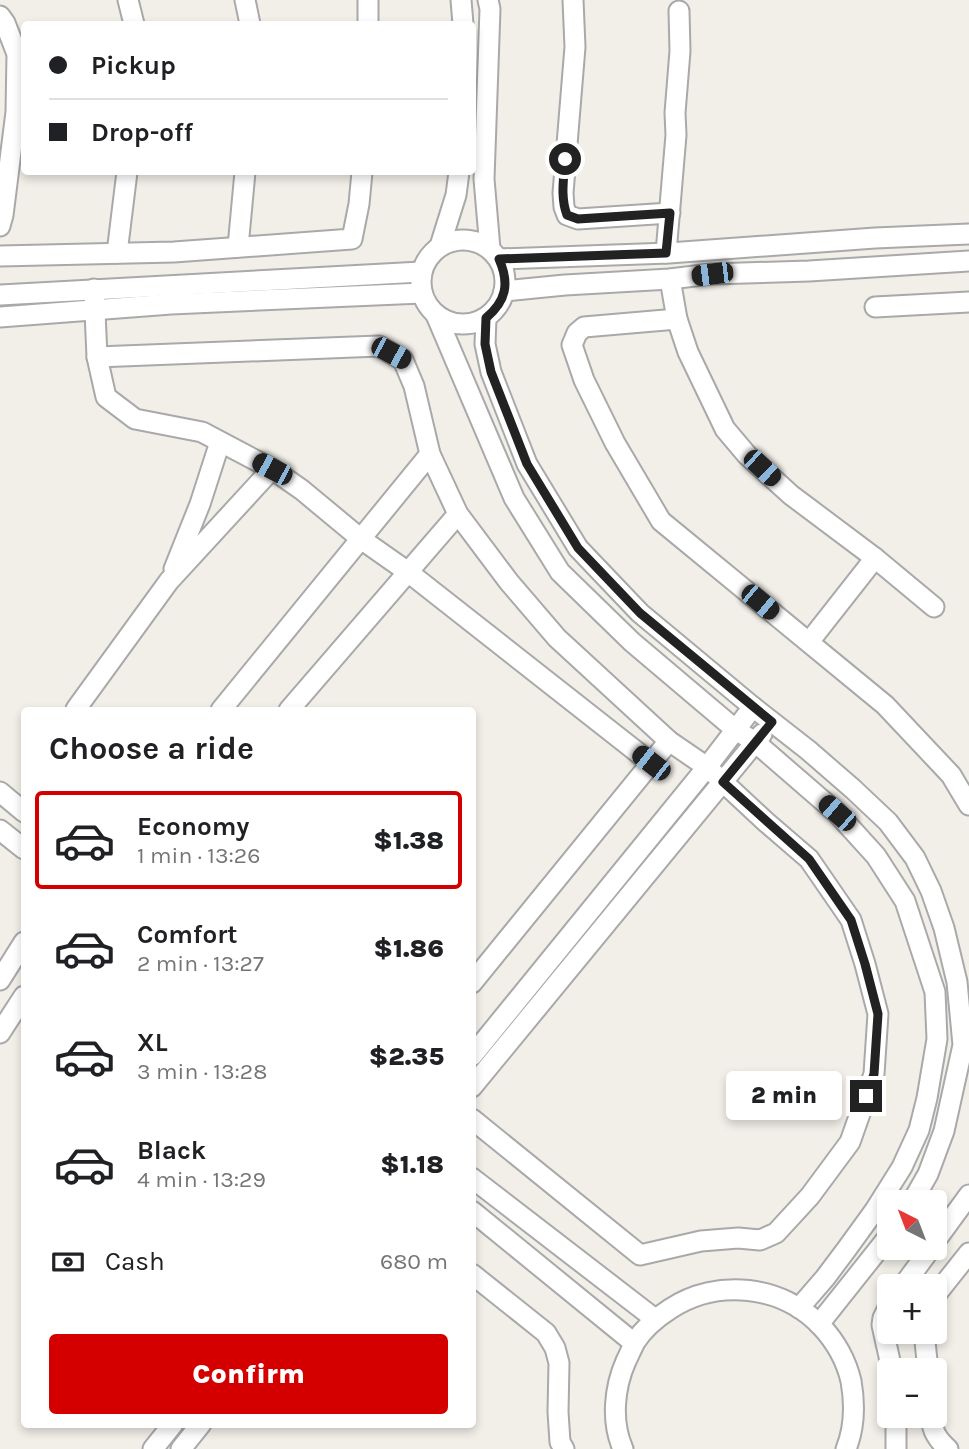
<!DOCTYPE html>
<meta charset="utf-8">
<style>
body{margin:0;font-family:Karla,sans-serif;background:#f2f2f2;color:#202124;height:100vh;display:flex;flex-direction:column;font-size:26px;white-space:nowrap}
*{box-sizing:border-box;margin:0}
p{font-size:23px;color:#757577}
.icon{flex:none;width:38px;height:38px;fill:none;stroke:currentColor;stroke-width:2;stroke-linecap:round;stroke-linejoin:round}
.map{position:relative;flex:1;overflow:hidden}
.details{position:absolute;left:21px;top:707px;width:455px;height:721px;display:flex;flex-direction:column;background:#fff;border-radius:7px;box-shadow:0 4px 10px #0003}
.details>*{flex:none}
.guide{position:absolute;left:21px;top:21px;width:455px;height:154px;border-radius:7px;box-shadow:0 4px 10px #0003;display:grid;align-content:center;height:154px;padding:0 28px;background:#fff}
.needle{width:46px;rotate:318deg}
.controls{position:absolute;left:877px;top:1190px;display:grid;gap:14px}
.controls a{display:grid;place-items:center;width:70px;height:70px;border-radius:7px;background:#fff;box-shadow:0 4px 10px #0003;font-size:35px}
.end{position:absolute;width:32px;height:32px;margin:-16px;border:9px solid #222;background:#fff;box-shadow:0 0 0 4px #fff}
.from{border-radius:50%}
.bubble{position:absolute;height:49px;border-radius:7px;background:#fff;box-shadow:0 4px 10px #0003;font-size:23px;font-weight:800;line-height:49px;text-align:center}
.car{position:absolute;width:21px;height:42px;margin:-21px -10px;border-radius:9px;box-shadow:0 0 5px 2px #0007;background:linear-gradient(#222 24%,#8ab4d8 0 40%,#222 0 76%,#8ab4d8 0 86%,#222 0)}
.guide b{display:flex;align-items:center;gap:24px;height:66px;font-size:26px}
.guide b+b{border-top:2px solid #e0e0e0}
.guide i{width:18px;height:18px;background:#202124}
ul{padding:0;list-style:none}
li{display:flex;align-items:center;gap:21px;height:98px;margin:0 14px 10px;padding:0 14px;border:4px solid transparent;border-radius:7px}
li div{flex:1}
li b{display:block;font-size:26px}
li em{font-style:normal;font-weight:800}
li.active{border-color:#d40000}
li>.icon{width:63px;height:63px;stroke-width:1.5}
h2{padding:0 28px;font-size:32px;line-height:84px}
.pay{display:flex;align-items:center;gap:18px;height:77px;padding:0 28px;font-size:26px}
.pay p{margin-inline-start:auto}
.primary-button{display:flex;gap:14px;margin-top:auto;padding:14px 28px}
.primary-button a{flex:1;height:80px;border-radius:7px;background:#d40000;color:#fff;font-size:28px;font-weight:800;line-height:80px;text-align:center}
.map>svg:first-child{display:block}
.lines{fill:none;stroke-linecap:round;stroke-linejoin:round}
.minor-casing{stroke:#a9a9a9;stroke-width:23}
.minor{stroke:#fff;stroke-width:19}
.route{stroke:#222;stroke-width:9}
</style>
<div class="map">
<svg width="969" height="1449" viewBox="0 0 969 1449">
<rect width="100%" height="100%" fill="#f2efe9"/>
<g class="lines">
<g class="minor-casing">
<g id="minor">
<path d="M128,0l6,24"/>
<path d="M245,0l5,24"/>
<path d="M368,0v24"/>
<path d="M461,0l2,24"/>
<path d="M488,0l2,9 -6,170 6,70"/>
<path d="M573,0l2,47 -12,146 1,14 3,8 11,4 92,-6"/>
<path d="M0,16l5,7 12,31 -1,58 -13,103 -3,11"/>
<circle cx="463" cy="282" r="42"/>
<path d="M440,246l16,-51 3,-23"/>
<path d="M238,247l7,-75"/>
<path d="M117,253l10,-81"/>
<path d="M666,253l10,-118 -1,-22 5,-62 -1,-40"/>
<path d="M0,256l174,-4 178,-13 7,-35 3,-32"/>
<path d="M499,259l170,-6 206,-15 94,-4"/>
<path d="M670,279l7,40 11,33 37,77 22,26 44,40 84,63 59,49"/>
<path d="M94,289l3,68 9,40 29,22 67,13 70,37 30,21 59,49 47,33 243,191"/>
<path d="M504,291l61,-6 105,-6 41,-5 98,-3 160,-10"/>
<path d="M0,295l421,-23"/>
<path d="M875,307l94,-5"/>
<path d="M436,315l78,183 46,74 72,70 104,88 19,12 82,71 39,43 29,45 30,91 2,47 -10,59 -8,32 -17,37 -27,43 -29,40 -21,28 -26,30"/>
<path d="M0,317l171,-13 251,-11"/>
<path d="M486,318l-1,26 6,28 36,92 51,84 62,65 113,94 55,43 45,39 35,33 27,36 16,33 13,37 13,54 6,63 -19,86 -16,43 -16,28"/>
<path d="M677,319l-93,8 -7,6 -5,12 12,35 31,63 46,78 224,184 66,70 18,30"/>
<path d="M97,357l282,-11 24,14 11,26 16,68 28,60 51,68 48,56 112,103 38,26 59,55 43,37 42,61 14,44 13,50 -4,60 -24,68 -40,54 -34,37 -16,7 -22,-2 -37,3 -61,14 -168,-136"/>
<path d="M174,569l26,-65 20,-62"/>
<path d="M809,642l66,-84"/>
<path d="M76,709l93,-128 103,-112"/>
<path d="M221,710l209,-256"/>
<path d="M289,710l169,-196"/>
<path d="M0,792l24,20"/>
<path d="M0,830l24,19"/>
<path d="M0,980l24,-38"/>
<path d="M472,983l197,-242"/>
<path d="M0,1033l24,-37"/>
<path d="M472,1056l235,-289 46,-60"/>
<path d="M472,1087l290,-353"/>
<path d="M472,1178l183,141"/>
<path d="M472,1211l162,132"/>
<path d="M934,1243l35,-48"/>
<path d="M472,1274l74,59 9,15 4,15 -1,49 2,30 4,7"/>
<path d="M903,1286l28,-38"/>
<path d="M934,1297l35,-44"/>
<path d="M889,1306l-6,12 -1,7 10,45"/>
<path d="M819,1324l70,-88"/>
<path d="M924,1332l4,38"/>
<path d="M896,1416v33"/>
<path d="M931,1416c1,15 6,23 17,33"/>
<path d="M153,1449l20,-25"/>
<path d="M181,1449l20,-25"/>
<path d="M623,1449c-12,-27 -9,-61 3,-88 3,-6 6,-13 9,-19 9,-14 21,-24 35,-33 47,-31 112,-24 151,17 15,16 25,34 30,55 4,23 4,46 -5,68"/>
</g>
</g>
<use href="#minor" class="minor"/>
</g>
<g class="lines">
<path class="route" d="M565,159c-1,18 -5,38 2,56l11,4 92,-6 -4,40 -167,6c11,25 7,42 -13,59l-1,26 6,28 36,92 51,84 62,65 132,109 -49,60 86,77 42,61 14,44 13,50 -4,60 -8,22"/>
</g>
</svg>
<div class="controls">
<a><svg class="needle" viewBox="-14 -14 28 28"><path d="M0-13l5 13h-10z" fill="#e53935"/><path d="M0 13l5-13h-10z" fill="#757577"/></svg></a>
<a>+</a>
<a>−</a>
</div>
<i class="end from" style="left:565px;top:159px"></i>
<i class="end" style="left:866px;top:1096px"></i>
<div class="bubble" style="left:726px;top:1071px;width:116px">2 min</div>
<i class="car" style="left:712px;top:274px;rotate:263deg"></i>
<i class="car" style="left:391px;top:353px;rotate:118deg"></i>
<i class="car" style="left:762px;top:468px;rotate:133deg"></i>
<i class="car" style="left:272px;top:469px;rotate:298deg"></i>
<i class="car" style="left:760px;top:602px;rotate:130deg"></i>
<i class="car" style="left:651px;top:763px;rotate:308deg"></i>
<i class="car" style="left:837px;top:813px;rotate:311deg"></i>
<div class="guide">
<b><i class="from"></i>Pickup</b>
<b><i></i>Drop-off</b>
</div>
<section class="details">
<h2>Choose a ride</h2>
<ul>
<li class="active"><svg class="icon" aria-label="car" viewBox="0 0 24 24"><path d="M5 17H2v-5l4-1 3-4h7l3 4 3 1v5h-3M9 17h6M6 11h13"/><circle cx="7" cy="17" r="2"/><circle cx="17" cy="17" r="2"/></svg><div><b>Economy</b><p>1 min · 13:26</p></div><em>$1.38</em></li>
<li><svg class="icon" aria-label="car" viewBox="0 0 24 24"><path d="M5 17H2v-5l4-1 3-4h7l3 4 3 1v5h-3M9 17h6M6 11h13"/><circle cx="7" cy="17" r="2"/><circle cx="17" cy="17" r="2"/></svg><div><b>Comfort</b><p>2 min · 13:27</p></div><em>$1.86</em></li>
<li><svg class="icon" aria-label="car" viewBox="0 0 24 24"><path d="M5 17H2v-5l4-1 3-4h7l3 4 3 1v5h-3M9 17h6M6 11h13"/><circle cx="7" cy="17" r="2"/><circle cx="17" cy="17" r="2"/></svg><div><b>XL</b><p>3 min · 13:28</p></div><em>$2.35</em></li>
<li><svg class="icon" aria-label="car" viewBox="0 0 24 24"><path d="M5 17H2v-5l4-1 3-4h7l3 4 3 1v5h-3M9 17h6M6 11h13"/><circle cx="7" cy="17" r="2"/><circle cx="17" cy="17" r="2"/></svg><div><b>Black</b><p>4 min · 13:29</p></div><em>$1.18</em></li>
</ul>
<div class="pay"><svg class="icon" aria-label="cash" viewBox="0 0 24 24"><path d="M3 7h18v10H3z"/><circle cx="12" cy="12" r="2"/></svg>Cash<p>680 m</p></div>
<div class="primary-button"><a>Confirm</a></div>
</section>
</div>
